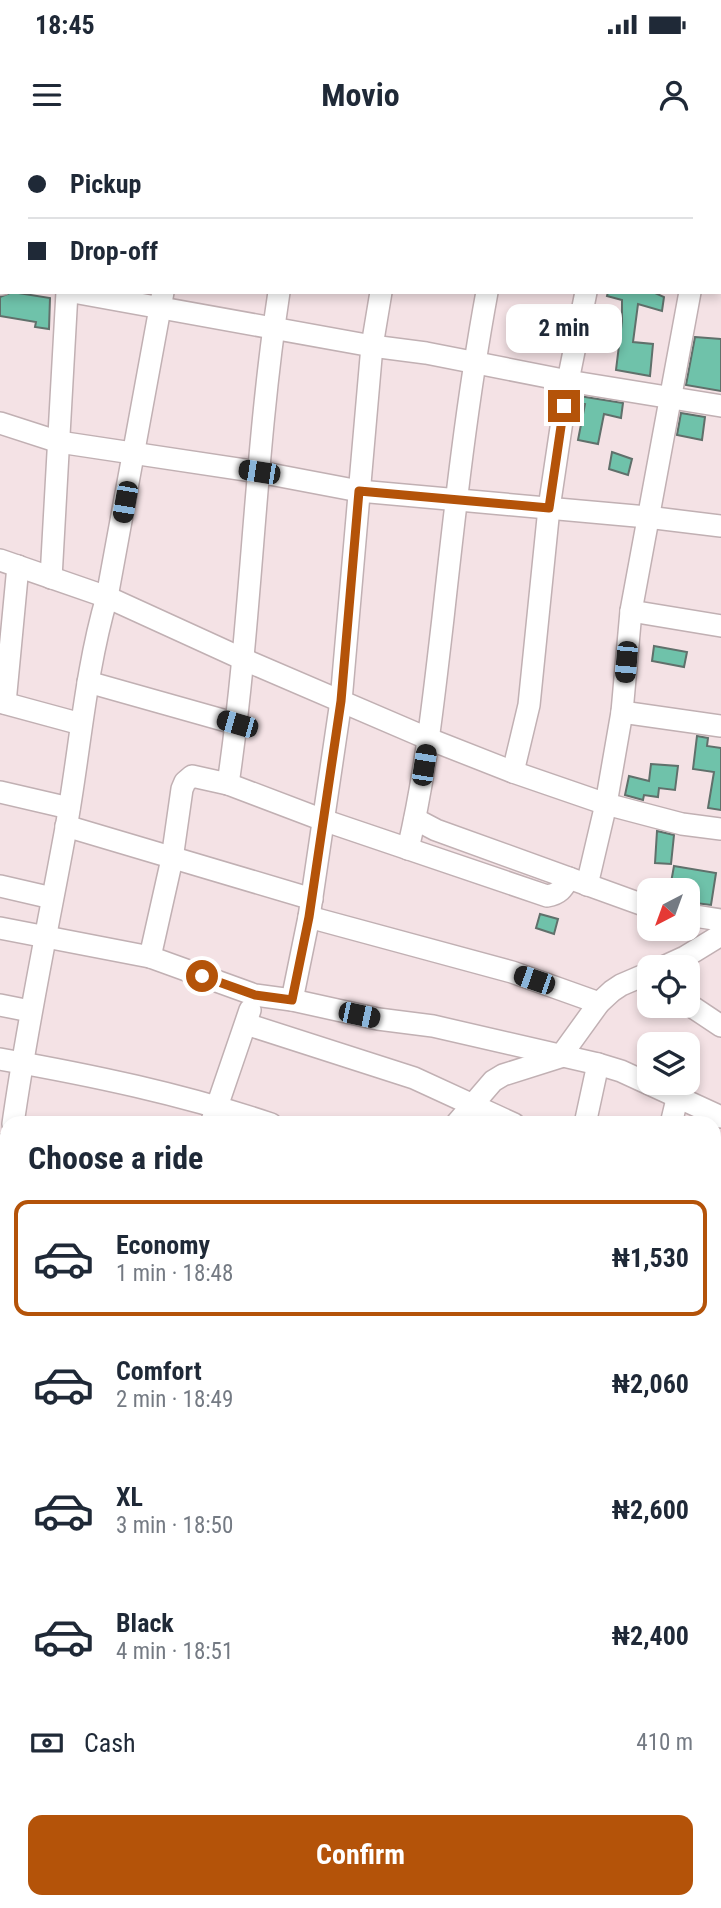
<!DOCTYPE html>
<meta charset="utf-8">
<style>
body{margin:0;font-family:"Roboto Condensed",sans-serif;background:#f6f6f7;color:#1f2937;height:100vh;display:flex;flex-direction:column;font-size:26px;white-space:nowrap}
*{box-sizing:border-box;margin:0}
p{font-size:23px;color:#747a83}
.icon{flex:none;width:38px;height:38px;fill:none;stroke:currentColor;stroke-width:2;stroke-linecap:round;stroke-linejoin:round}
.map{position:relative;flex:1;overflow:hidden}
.drawer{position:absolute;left:0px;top:976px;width:721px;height:793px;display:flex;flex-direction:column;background:#fff;border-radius:21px 21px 0 0;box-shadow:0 4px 10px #0003}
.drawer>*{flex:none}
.guide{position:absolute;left:0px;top:0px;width:721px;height:154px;box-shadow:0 4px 10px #0003;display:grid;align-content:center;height:154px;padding:0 28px;background:#fff}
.needle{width:46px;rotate:221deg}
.controls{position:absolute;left:637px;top:738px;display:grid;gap:14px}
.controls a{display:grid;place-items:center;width:63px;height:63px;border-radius:14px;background:#fff;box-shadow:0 4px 10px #0003;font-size:35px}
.end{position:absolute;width:32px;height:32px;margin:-16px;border:9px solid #b45309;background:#fff;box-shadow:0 0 0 4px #fff}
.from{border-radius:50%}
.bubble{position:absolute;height:49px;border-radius:14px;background:#fff;box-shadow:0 4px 10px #0003;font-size:23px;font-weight:700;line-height:49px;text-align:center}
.car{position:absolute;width:21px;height:42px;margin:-21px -10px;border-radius:9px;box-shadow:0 0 5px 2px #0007;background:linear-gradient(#222 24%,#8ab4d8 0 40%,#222 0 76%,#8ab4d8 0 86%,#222 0)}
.guide b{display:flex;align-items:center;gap:24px;height:66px;font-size:26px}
.guide b+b{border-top:2px solid #e0e1e3}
.guide i{width:18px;height:18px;background:#1f2937}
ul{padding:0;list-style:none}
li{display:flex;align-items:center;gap:21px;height:116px;margin:0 14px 10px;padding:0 14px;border:4px solid transparent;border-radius:14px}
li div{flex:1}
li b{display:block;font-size:26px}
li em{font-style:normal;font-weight:700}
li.active{border-color:#b45309}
li>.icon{width:63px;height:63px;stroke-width:1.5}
h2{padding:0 28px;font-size:32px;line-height:84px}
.pay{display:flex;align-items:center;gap:18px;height:77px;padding:0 28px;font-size:26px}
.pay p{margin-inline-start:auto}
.primary-button{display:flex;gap:14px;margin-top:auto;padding:14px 28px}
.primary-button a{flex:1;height:80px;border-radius:14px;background:#b45309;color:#fff;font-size:28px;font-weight:700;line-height:80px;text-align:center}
.status{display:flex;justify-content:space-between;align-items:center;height:49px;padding:0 35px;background:#fff;direction:ltr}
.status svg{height:19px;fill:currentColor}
header{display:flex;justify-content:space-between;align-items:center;height:91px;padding:0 28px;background:#fff;font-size:32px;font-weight:700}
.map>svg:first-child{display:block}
.building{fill:#6fc2aa;stroke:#60706b;stroke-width:2}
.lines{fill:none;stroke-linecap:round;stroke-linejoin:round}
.minor-casing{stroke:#c1b0b3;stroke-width:24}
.minor{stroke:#fff;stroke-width:21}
.route{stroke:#b45309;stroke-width:9}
</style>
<div class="status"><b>18:45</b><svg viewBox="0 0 49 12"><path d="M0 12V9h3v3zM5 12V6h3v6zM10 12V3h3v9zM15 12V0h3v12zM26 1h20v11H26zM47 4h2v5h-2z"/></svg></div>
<header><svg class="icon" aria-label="menu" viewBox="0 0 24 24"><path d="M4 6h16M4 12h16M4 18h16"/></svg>Movio<svg class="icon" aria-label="person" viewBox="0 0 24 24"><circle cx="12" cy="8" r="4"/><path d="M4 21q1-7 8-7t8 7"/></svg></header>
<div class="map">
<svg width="721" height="1768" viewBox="0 0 721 1768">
<rect width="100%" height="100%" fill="#f4e2e5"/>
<g class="building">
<path d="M12,152l38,6 -1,31 -14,-2 1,-5 -36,-6v-19z"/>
<path d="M608,152h45l11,5 -2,14 -24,-7 -5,38 20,2 -3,32 -34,-6 6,-49v-21l-15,-4z"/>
<path d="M695,197l26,2v52l-35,-6z"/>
<path d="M579,256l44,7 -2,15 -17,-4 -6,30 -20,-4 7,-36 -7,-1z"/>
<path d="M681,273l24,4 -3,23 -25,-5z"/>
<path d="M612,312l20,7 -4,16 -19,-6z"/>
<path d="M654,506l33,6 -3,15 -32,-6z"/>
<path d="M697,596l11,2 -1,8 14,2v62l-13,-2 6,-36 -21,-3z"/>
<path d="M651,624l27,2 -3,24 -16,-2 -1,9 -14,-2 -1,5 -18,-5 4,-19 20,5z"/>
<path d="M657,691l17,4 -3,29 -16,-1z"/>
<path d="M674,726l42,7 -5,32 -23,-3v-12l-18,-2z"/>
<path d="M540,774l18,5 -4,15 -18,-6z"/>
</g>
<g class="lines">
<g class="minor-casing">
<g id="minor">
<path d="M543,0l7,2"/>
<path d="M14,2v-2"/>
<path d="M82,2v-2"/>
<path d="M189,2l1,-2"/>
<path d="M301,2l1,-2"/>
<path d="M405,2v-2"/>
<path d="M514,2v-2"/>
<path d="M616,2l1,-2"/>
<path d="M719,2v-2"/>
<path d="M719,39h2"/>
<path d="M0,69l2,-9"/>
<path d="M0,144h2"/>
<path d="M73,152l299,54 54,7 142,28 153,25"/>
<path d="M0,283l59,19 200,30 100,19 288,26 74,9"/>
<path d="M0,420l107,37 138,63 184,79 84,33 93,32 76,20 39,5"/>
<path d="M51,438l16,-286"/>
<path d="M631,471l90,15"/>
<path d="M88,542l149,42"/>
<path d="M0,562l81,22"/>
<path d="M5,563l13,-137"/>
<path d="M622,572l99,14"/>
<path d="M513,632l16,-67 20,-197 19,-127 18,-89"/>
<path d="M228,644c24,-163 26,-329 51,-492"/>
<path d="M0,652l69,16"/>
<path d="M415,679l21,11 213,77"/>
<path d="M66,686l246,73"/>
<path d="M408,709c18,-76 26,-154 35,-231 12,-109 24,-218 44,-326"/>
<path d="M587,745l19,-81 16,-92 9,-101 59,-319"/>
<path d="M0,746l52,12"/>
<path d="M688,775l33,5"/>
<path d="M309,777l203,55 87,31"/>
<path d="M0,788l150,29 105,38 37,5 86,19 55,7 165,38 23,7 100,46"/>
<path d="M150,817l22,-98 10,-70 3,-7 7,-6 36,8 95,36 224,76c13,-2 16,-8 22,-18"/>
<path d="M661,828l24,-11 36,-22"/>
<path d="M292,860l17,-83 32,-216 31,-355 9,-54"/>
<path d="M688,864l33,22"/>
<path d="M0,865l30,6"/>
<path d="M246,884l168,54 100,46"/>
<path d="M0,919c91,16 182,35 271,65"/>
<path d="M13,984c14,-100 35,-197 53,-296 14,-77 19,-156 41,-231l56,-305"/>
<path d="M211,984l39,-114"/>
<path d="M456,984l37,-43 10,-6 57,-18 39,-54 13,-12 9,-6 28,-12"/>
<path d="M585,984l13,-60"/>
<path d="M671,984l6,-25"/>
<path d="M0,1005l7,1"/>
<path d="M0,1053l7,-32"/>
<path d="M714,1075l7,4"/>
<path d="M0,1105l7,1"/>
<path d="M714,1147l7,3"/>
<path d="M0,1195l7,1"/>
<path d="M714,1217l7,-19"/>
<path d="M714,1293l7,2"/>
<path d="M0,1332l7,2"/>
<path d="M714,1394l7,2"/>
<path d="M714,1529l7,2"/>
<path d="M0,1530l7,-12"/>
<path d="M714,1596l7,1"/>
<path d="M0,1653l7,3"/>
<path d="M714,1704l7,-18"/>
<path d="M171,1762l8,6"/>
<path d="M613,1762l19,6 8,-6"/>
<path d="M8,1768l1,-6"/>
<path d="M77,1768l1,-6"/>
<path d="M242,1768l2,-6"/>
<path d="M464,1768l2,-6"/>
<path d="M554,1768l2,-6"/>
<path d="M690,1768l2,-6"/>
</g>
</g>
<use href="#minor" class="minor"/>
</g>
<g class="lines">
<path class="route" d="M202,836l53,19 37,5 17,-83 32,-216 18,-210 190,17 15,-102"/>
</g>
</svg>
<div class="controls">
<a><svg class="needle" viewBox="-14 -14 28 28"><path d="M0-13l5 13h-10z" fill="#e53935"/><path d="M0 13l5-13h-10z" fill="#747a83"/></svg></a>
<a><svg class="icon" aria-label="locate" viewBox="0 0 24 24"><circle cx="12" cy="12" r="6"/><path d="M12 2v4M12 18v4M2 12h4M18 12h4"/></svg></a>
<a><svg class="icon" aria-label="layers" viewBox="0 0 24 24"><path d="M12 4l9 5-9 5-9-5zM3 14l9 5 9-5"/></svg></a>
</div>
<i class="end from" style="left:202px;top:836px"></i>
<i class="end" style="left:564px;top:266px"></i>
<div class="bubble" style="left:506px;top:164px;width:116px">2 min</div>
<i class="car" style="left:259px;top:332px;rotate:279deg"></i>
<i class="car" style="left:125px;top:362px;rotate:190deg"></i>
<i class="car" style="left:626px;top:522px;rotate:185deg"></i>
<i class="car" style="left:237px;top:584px;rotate:286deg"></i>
<i class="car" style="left:424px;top:625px;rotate:9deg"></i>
<i class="car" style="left:534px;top:840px;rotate:289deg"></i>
<i class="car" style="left:359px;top:875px;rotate:102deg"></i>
<div class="guide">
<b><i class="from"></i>Pickup</b>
<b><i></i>Drop-off</b>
</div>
<section class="drawer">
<h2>Choose a ride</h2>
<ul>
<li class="active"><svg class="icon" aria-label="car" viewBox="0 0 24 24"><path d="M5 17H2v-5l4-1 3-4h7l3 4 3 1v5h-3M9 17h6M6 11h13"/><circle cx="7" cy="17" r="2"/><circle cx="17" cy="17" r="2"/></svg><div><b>Economy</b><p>1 min · 18:48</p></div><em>₦1,530</em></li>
<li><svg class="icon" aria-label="car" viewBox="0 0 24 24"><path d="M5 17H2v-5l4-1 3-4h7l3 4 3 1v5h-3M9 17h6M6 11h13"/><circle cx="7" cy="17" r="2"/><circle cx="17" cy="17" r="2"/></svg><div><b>Comfort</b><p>2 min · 18:49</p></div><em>₦2,060</em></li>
<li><svg class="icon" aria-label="car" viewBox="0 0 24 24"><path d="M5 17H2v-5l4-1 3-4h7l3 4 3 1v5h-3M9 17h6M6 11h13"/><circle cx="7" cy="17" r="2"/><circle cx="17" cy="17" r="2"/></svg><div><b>XL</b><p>3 min · 18:50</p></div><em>₦2,600</em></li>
<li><svg class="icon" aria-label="car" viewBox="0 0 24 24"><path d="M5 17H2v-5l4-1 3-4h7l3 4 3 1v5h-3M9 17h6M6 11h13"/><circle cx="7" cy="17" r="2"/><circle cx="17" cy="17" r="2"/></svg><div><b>Black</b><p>4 min · 18:51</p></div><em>₦2,400</em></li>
</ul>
<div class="pay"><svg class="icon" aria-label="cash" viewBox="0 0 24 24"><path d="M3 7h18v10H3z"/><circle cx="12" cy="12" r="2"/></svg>Cash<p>410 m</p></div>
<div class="primary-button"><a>Confirm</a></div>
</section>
</div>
